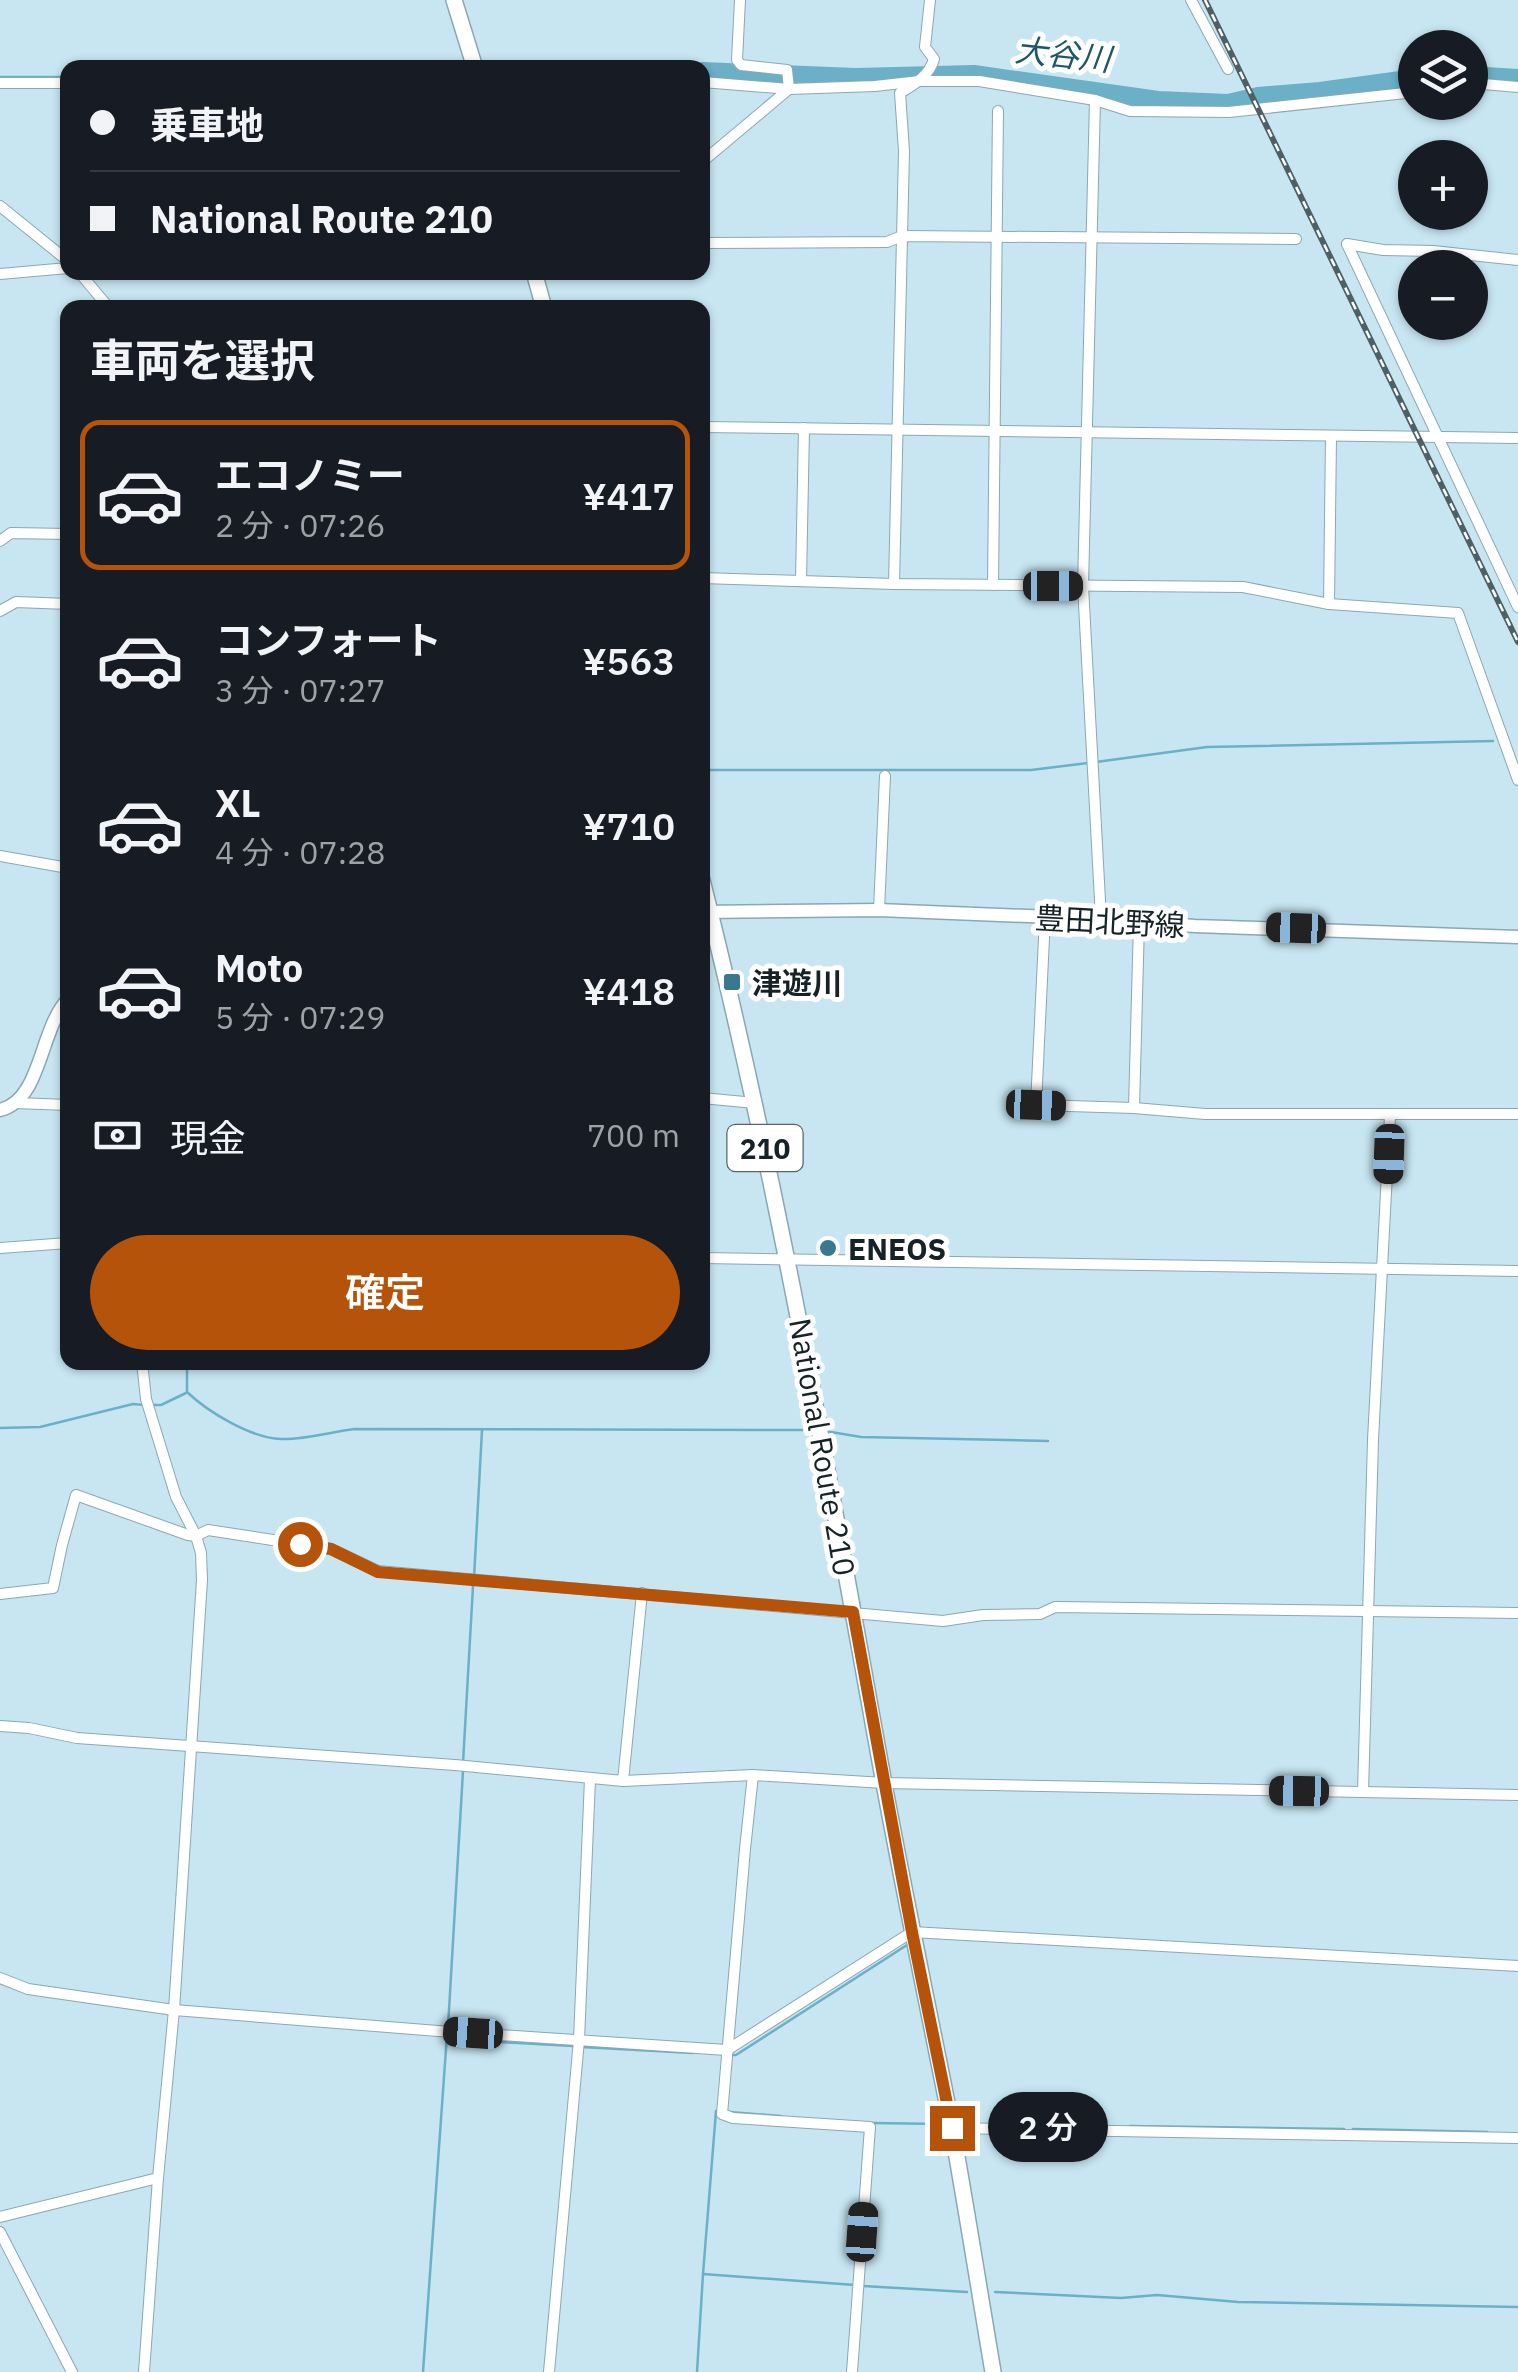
<!DOCTYPE html>
<html lang="ja">
<meta charset="utf-8">
<style>
body{margin:0;font-family:"IBM Plex Sans","Noto Sans JP",sans-serif;background:#20242c;color:#f1f3f6;height:100vh;display:flex;flex-direction:column;font-size:38px;white-space:nowrap}
*{box-sizing:border-box;margin:0}
p{font-size:32px;color:#9ea1a6}
.icon{flex:none;width:55px;height:55px;fill:none;stroke:currentColor;stroke-width:2;stroke-linecap:round;stroke-linejoin:round}
.map{position:relative;flex:1;overflow:hidden}
.side{position:absolute;left:60px;top:300px;width:650px;height:1070px;display:flex;flex-direction:column;background:#171b24;border-radius:20px;box-shadow:0 2px 8px #0004}
.side>*{flex:none}
.hud{position:absolute;left:60px;top:60px;width:650px;height:220px;border-radius:20px;box-shadow:0 2px 8px #0004;display:grid;align-content:center;height:220px;padding:0 30px;background:#171b24}
.controls{position:absolute;left:1398px;top:30px;display:grid;gap:20px}
.controls a{display:grid;place-items:center;width:90px;height:90px;border-radius:50%;background:#171b24;box-shadow:0 2px 8px #0004;font-size:50px}
.end{position:absolute;width:45px;height:45px;margin:-22px;border:12px solid #b45309;background:#fff;box-shadow:0 0 0 5px #fff}
.from{border-radius:50%}
.bubble{position:absolute;height:70px;border-radius:35px;background:#171b24;box-shadow:0 2px 8px #0004;font-size:32px;font-weight:600;line-height:70px;text-align:center}
.car{position:absolute;width:30px;height:60px;margin:-30px -15px;border-radius:12px;box-shadow:0 0 8px 2px #0007;background:linear-gradient(#222 24%,#8ab4d8 0 40%,#222 0 76%,#8ab4d8 0 86%,#222 0)}
.hud b{display:flex;align-items:center;gap:35px;height:95px;font-size:38px}
.hud b+b{border-top:2px solid #363941}
.hud i{width:25px;height:25px;background:#f1f3f6}
ul{padding:0;list-style:none}
li{display:flex;align-items:center;gap:30px;height:150px;margin:0 20px 15px;padding:0 10px;border:5px solid transparent;border-radius:20px}
li div{flex:1}
li b{display:block;font-size:38px}
li em{font-style:normal;font-weight:600}
li.on{border-color:#b45309}
li>.icon{width:90px;height:90px;stroke-width:1.5}
h2{padding:0 30px;font-size:45px;line-height:120px}
.pay{display:flex;align-items:center;gap:25px;height:110px;padding:0 30px;font-size:38px}
.pay p{margin-inline-start:auto}
.button{display:flex;gap:20px;margin-top:auto;padding:20px 30px}
.button a{flex:1;height:115px;border-radius:60px;background:#b45309;color:#fff;font-size:40px;font-weight:600;line-height:115px;text-align:center}
.map>svg:first-child{display:block}
.lines{fill:none;stroke-linecap:round;stroke-linejoin:round}
.stream{stroke:#6bb0c7;stroke-width:2.5}
.river{stroke:#6bb0c7;stroke-width:18}
.minor-casing{stroke:#8aa8b3;stroke-width:12}
.major-casing{stroke:#8aa8b3;stroke-width:15}
.highway-casing{stroke:#8aa8b3;stroke-width:18}
.minor{stroke:#fff;stroke-width:10}
.major{stroke:#fff;stroke-width:12}
.highway{stroke:#fff;stroke-width:15}
.rail-casing{stroke:#4e6066;stroke-width:6}
.rail{stroke:#fff;stroke-width:2.5;stroke-dasharray:8;stroke-linecap:butt}
.route{stroke:#b45309;stroke-width:12}
.poi-dot{fill:#39788d;stroke:#fff;stroke-width:4}
.labels{text-anchor:middle;dominant-baseline:central;stroke-width:10;stroke-linejoin:round;paint-order:stroke}
.shield{fill:#fff;stroke:#5c6467;stroke-width:2.5}
.shield-label{font-size:28px;font-weight:bold;fill:#162226}
.street-label{font-size:30px;fill:#162226;stroke:#fff}
.poi-label{font-size:30px;font-weight:bold;fill:#162226;stroke:#fff;text-anchor:start}
.water-label{font-size:32px;font-style:italic;fill:#1e5768;stroke:#fff}
</style>
<div class="map">
<svg width="1518" height="2372" viewBox="0 0 1518 2372">
<rect width="100%" height="100%" fill="#c7e6f2"/>
<g class="lines">
<g class="stream">
<path d="M0,77h68"/>
<path d="M1096,762l111,-15 286,-6"/>
<path d="M702,770h329l57,-7"/>
<path d="M187,1362v30c21,20 64,46 94,47 23,1 50,-7 73,-10l458,1"/>
<path d="M152,1405h9l25,-12"/>
<path d="M0,1428l40,-1 93,-23 11,1"/>
<path d="M825,1431l36,6 187,4"/>
<path d="M474,1578l8,-148"/>
<path d="M463,1763l10,-177"/>
<path d="M448,2027l15,-256"/>
<path d="M447,2039l126,7"/>
<path d="M581,2047l112,6"/>
<path d="M731,2055h5l171,-110"/>
<path d="M729,2112l52,4"/>
<path d="M873,2123l69,1"/>
<path d="M1130,2126l214,3"/>
<path d="M1353,2129l134,3"/>
<path d="M703,2274l13,-163"/>
<path d="M863,2286l104,6"/>
<path d="M995,2292l126,6 36,-3 81,7 280,5"/>
<path d="M423,2372l24,-337"/>
<path d="M697,2372l6,-98 152,11"/>
</g>
<g class="river">
<path d="M702,71l154,6 118,-3 184,26 70,3 30,-7 62,-5 95,-13"/>
<path d="M1470,75l48,3"/>
</g>
<g class="minor-casing">
<g id="minor">
<path d="M740,0l-3,60 4,5 46,5 2,19"/>
<path d="M1191,0l37,69"/>
<path d="M702,82l87,7 86,-3 45,-5h59l116,19 35,11 99,1 186,-20"/>
<path d="M0,83h68"/>
<path d="M1470,86l13,-2 35,3"/>
<path d="M1095,100l-12,486 18,333"/>
<path d="M702,162l87,-73"/>
<path d="M0,206l68,55"/>
<path d="M702,243l185,-1 15,-6 394,3"/>
<path d="M1347,244l171,363"/>
<path d="M1347,244l36,6 50,1 85,9"/>
<path d="M79,272l30,36"/>
<path d="M0,274l68,-6"/>
<path d="M702,427l816,11"/>
<path d="M0,541l11,-8 57,1"/>
<path d="M702,578l192,6 349,3 86,17 129,9 60,167"/>
<path d="M801,581l3,-153"/>
<path d="M894,584l10,-433 -4,-58c15,-9 29,-17 34,-34l-9,-12 5,-47"/>
<path d="M993,585l5,-474"/>
<path d="M1329,604l2,-168"/>
<path d="M0,611l16,-9 52,2"/>
<path d="M0,856l68,12"/>
<path d="M879,910l6,-134"/>
<path d="M1045,917l-9,188 98,3 71,6h313"/>
<path d="M702,1098l53,5"/>
<path d="M15,1103l53,2"/>
<path d="M1134,1108l5,-186"/>
<path d="M0,1248l68,-5"/>
<path d="M702,1258l816,13"/>
<path d="M142,1362l4,37 30,98 20,39 5,17 1,27 -28,430 -16,168 -14,194"/>
<path d="M0,1594l53,-6 9,-43 14,-50 112,40 8,1 12,-6 123,19 47,22 565,50 40,-6 57,-1 15,-7 463,6"/>
<path d="M0,1726l29,2 48,10 378,27 168,16 130,-6 131,8 634,12"/>
<path d="M753,1775l-8,74 -23,265 11,4 137,9 -18,245"/>
<path d="M623,1781l19,-188"/>
<path d="M1363,1792l10,-352 17,-324"/>
<path d="M0,1978l28,11 146,21 264,21 289,19 185,-118 606,34"/>
<path d="M951,2128l567,10"/>
<path d="M0,2217l158,-39"/>
<path d="M0,2232l72,140"/>
<path d="M549,2372l30,-332 11,-261"/>
</g>
</g>
<g class="major-casing">
<g id="major">
<path d="M702,912l177,-2 222,9 94,7 323,11"/>
<path d="M0,1110c42,-10 39,-80 68,-111"/>
</g>
</g>
<g class="highway-casing">
<g id="highway">
<path d="M454,0l21,68"/>
<path d="M534,272l10,36"/>
<path d="M702,880c73,290 124,582 177,876 22,123 48,245 72,367 15,83 28,166 42,249"/>
</g>
</g>
<use href="#minor" class="minor"/>
<use href="#major" class="major"/>
<use href="#highway" class="highway"/>
<g class="rail-casing">
<path id="rail" d="M1205,0l313,642"/>
</g>
<use href="#rail" class="rail"/>
</g>
<g class="lines">
<path class="route" d="M300,1544l31,5 47,23 475,40 59,320 40,196"/>
</g>
<g class="poi-dot">
<rect x="722" y="972" width="20" height="20" rx="5"/>
<circle cx="828" cy="1248" r="10"/>
</g>
<g class="labels">
<rect class="shield" x="727.5" y="1125" width="75" height="46" rx="8"/>
<g class="shield-label">
<text x="765" y="1148">210</text>
</g>
<g class="street-label">
<text transform="translate(1110 921) rotate(3)">豊田北野線</text>
<text transform="translate(823 1447) rotate(80)">National Route 210</text>
</g>
<g class="poi-label">
<text x="752" y="982">津遊川</text>
<text x="848" y="1248">ENEOS</text>
</g>
<g class="water-label">
<text transform="translate(1063 54) rotate(6)">大谷川</text>
</g>
</g>
</svg>
<div class="controls">
<a><svg class="icon" aria-label="layers" viewBox="0 0 24 24"><path d="M12 4l9 5-9 5-9-5zM3 14l9 5 9-5"/></svg></a>
<a>+</a>
<a>−</a>
</div>
<i class="end from" style="left:300px;top:1544px"></i>
<i class="end" style="left:952px;top:2128px"></i>
<div class="bubble" style="left:988px;top:2092px;width:120px">2 分</div>
<i class="car" style="left:1053px;top:586px;rotate:90deg"></i>
<i class="car" style="left:1296px;top:928px;rotate:272deg"></i>
<i class="car" style="left:1036px;top:1105px;rotate:92deg"></i>
<i class="car" style="left:1389px;top:1154px;rotate:182deg"></i>
<i class="car" style="left:1299px;top:1791px;rotate:271deg"></i>
<i class="car" style="left:473px;top:2033px;rotate:274deg"></i>
<i class="car" style="left:862px;top:2232px;rotate:4deg"></i>
<div class="hud">
<b><i class="from"></i>乗車地</b>
<b><i></i>National Route 210</b>
</div>
<section class="side">
<h2>車両を選択</h2>
<ul>
<li class="on"><svg class="icon" aria-label="car" viewBox="0 0 24 24"><path d="M5 17H2v-5l4-1 3-4h7l3 4 3 1v5h-3M9 17h6M6 11h13"/><circle cx="7" cy="17" r="2"/><circle cx="17" cy="17" r="2"/></svg><div><b>エコノミー</b><p>2 分 · 07:26</p></div><em>¥417</em></li>
<li><svg class="icon" aria-label="car" viewBox="0 0 24 24"><path d="M5 17H2v-5l4-1 3-4h7l3 4 3 1v5h-3M9 17h6M6 11h13"/><circle cx="7" cy="17" r="2"/><circle cx="17" cy="17" r="2"/></svg><div><b>コンフォート</b><p>3 分 · 07:27</p></div><em>¥563</em></li>
<li><svg class="icon" aria-label="car" viewBox="0 0 24 24"><path d="M5 17H2v-5l4-1 3-4h7l3 4 3 1v5h-3M9 17h6M6 11h13"/><circle cx="7" cy="17" r="2"/><circle cx="17" cy="17" r="2"/></svg><div><b>XL</b><p>4 分 · 07:28</p></div><em>¥710</em></li>
<li><svg class="icon" aria-label="car" viewBox="0 0 24 24"><path d="M5 17H2v-5l4-1 3-4h7l3 4 3 1v5h-3M9 17h6M6 11h13"/><circle cx="7" cy="17" r="2"/><circle cx="17" cy="17" r="2"/></svg><div><b>Moto</b><p>5 分 · 07:29</p></div><em>¥418</em></li>
</ul>
<div class="pay"><svg class="icon" aria-label="cash" viewBox="0 0 24 24"><path d="M3 7h18v10H3z"/><circle cx="12" cy="12" r="2"/></svg>現金<p>700 m</p></div>
<div class="button"><a>確定</a></div>
</section>
</div>
